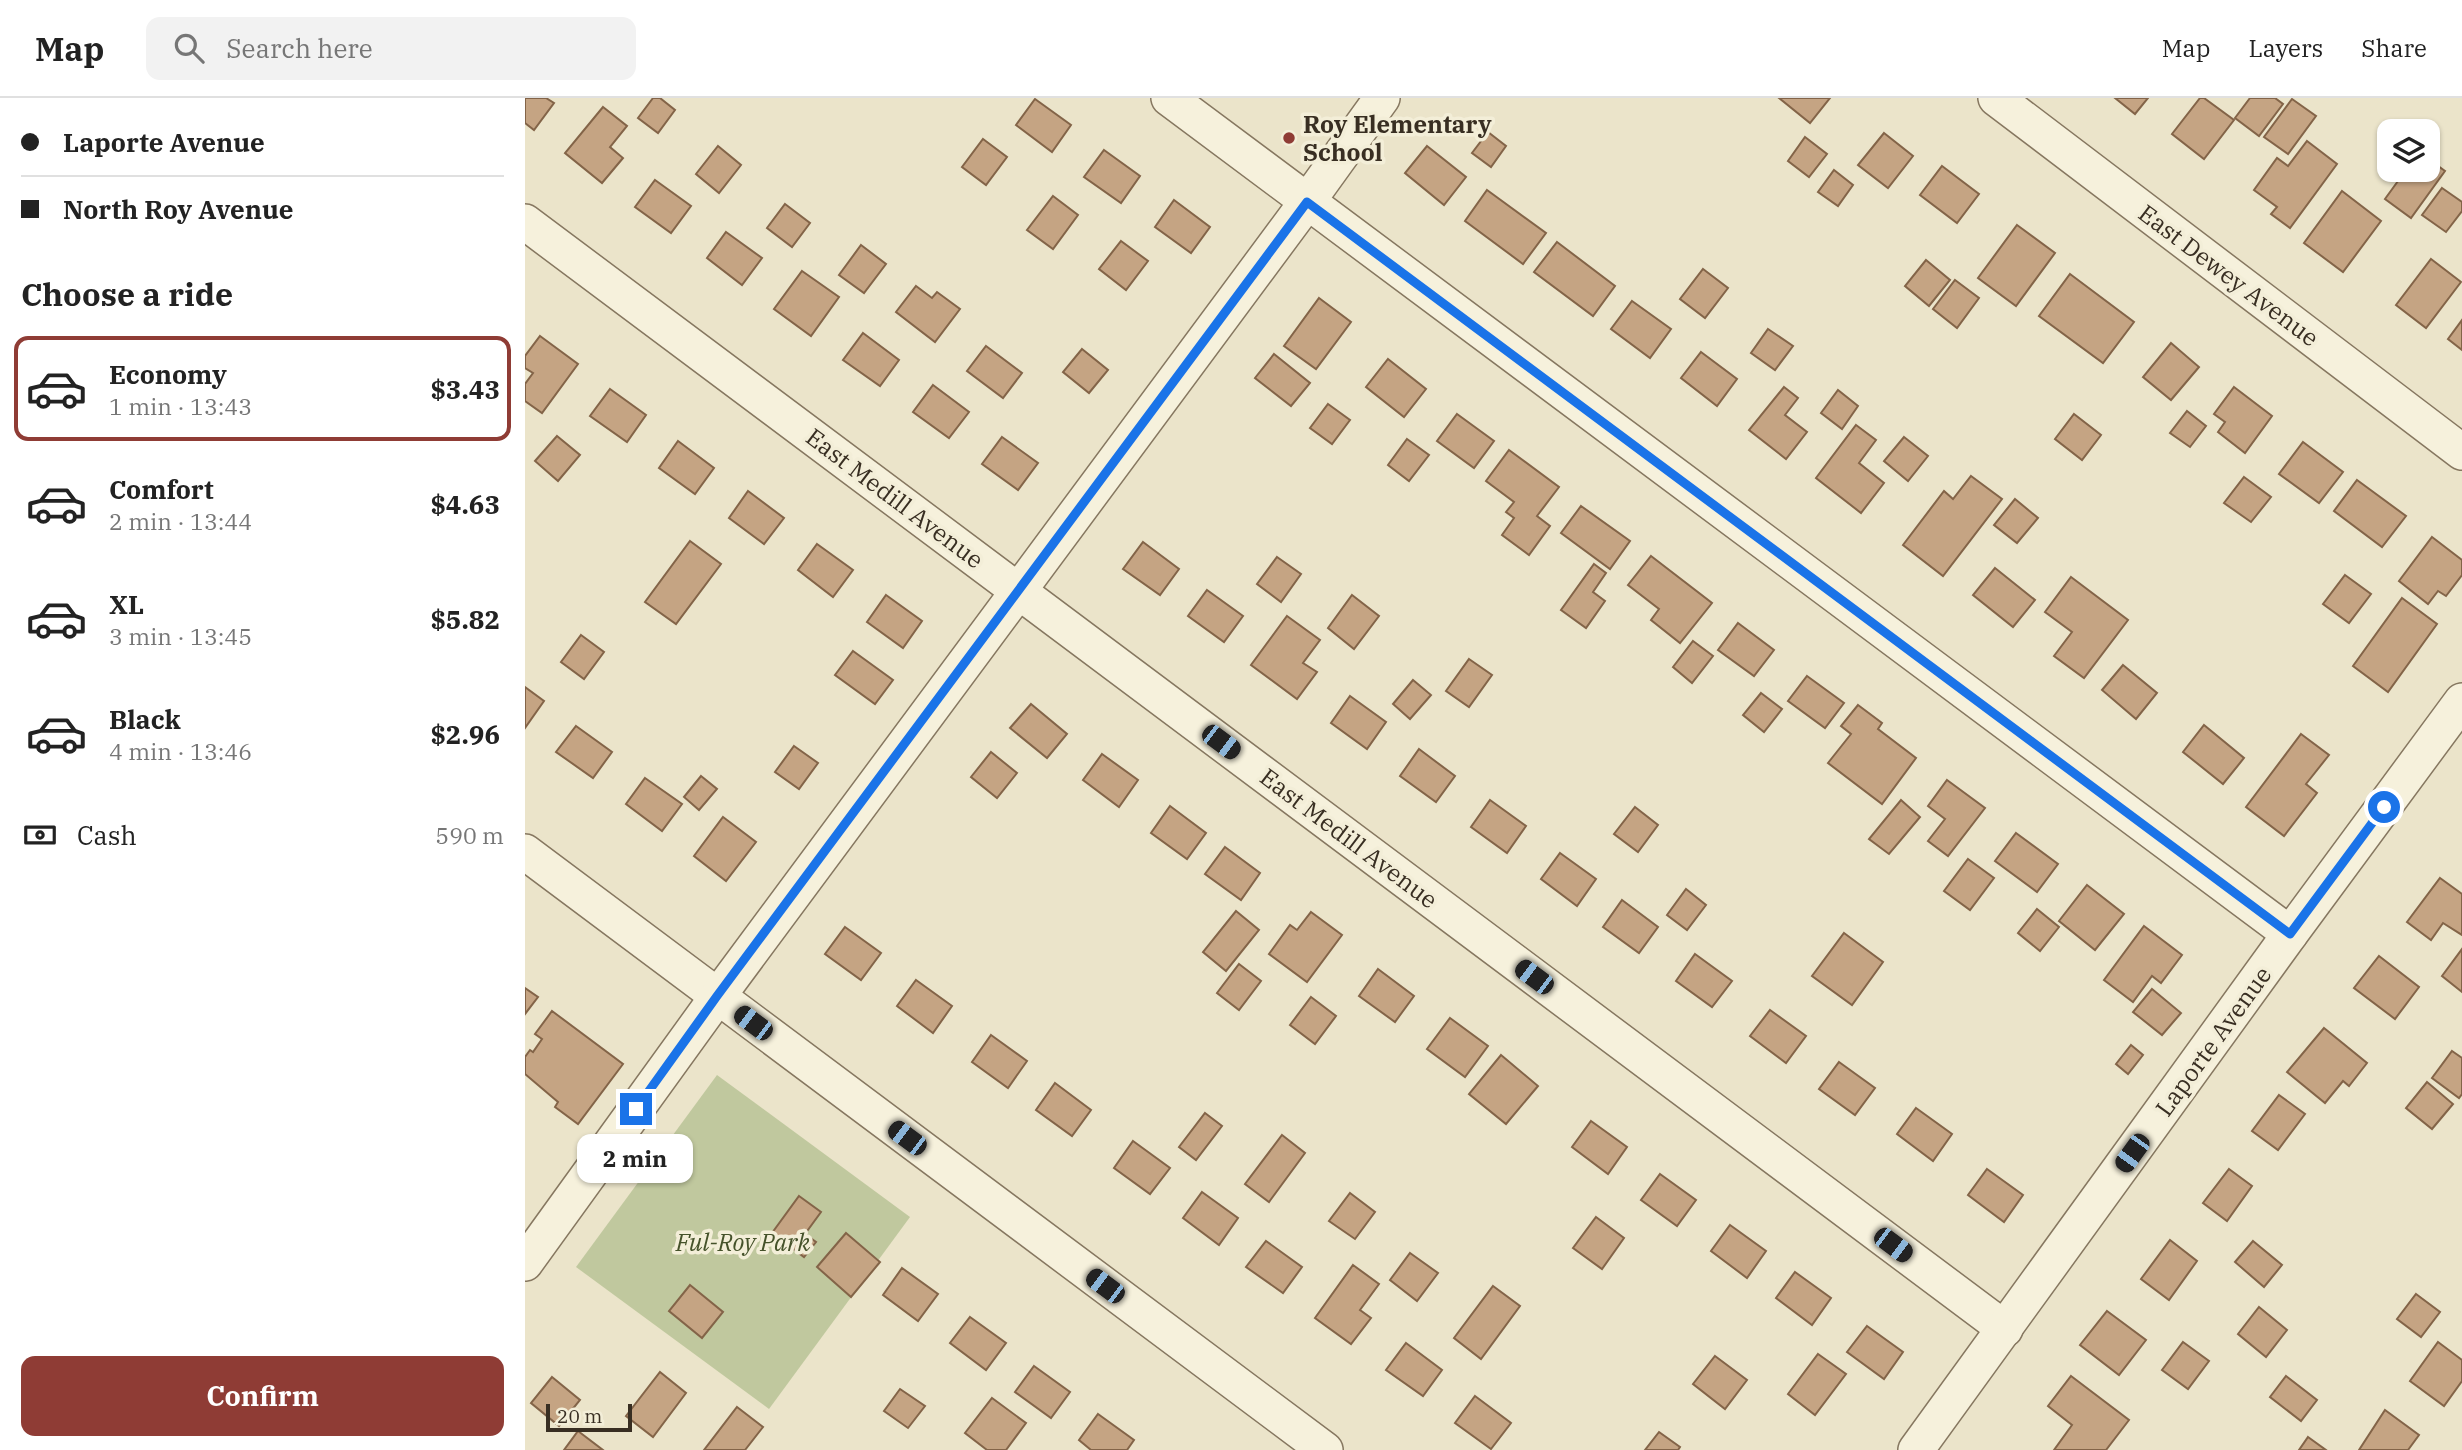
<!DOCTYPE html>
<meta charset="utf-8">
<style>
body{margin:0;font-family:"IBM Plex Serif",serif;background:#f2f2f2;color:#222;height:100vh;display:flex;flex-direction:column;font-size:26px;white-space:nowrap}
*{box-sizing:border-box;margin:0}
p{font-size:23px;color:#767676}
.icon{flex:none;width:38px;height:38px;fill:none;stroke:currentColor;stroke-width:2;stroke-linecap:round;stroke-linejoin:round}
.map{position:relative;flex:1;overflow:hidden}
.details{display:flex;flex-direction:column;background:#fff;width:525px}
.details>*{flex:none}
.banner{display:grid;align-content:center;height:154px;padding:0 21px;background:#fff}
.buttons{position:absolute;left:1852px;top:21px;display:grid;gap:14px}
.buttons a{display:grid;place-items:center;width:63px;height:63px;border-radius:14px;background:#fff;box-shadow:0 2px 5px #0004;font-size:35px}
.scale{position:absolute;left:21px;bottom:18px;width:86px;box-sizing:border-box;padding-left:7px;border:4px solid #382e22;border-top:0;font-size:19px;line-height:24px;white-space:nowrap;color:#382e22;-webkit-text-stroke:5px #f3eed8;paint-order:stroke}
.end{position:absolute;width:32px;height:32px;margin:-16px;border:9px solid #1a73e8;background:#fff;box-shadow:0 0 0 4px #fff}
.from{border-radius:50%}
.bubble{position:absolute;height:49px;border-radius:14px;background:#fff;box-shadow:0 2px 5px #0004;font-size:23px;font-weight:800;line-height:49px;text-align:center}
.car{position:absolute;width:21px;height:42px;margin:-21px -10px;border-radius:9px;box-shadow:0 0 5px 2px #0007;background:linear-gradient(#222 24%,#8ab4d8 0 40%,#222 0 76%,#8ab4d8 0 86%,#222 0)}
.banner b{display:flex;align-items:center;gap:24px;height:66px;font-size:26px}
.banner b+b{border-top:2px solid #e0e0e0}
.banner i{width:18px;height:18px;background:#222}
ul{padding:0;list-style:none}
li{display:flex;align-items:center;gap:21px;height:105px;margin:0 14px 10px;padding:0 7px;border:4px solid transparent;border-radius:14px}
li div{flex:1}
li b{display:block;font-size:26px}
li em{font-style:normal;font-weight:800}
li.current{border-color:#8f3c35}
li>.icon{width:63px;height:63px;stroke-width:1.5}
h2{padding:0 21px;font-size:32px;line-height:84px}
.pay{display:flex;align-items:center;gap:18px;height:77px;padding:0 21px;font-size:26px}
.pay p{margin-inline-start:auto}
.cta{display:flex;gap:14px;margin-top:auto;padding:14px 21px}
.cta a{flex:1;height:80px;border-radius:14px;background:#8f3c35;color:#fff;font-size:28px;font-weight:800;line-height:80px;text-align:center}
header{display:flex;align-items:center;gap:42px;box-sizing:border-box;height:98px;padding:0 35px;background:#fff;border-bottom:2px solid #e0e0e0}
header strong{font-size:33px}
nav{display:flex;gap:38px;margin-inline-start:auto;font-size:24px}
.search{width:490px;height:63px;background:#f2f2f2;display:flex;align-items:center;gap:18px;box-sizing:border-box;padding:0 24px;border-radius:14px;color:#767676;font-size:26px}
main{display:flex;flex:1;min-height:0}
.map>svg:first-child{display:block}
.green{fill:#c0c89e}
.building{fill:#c5a483;stroke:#836448;stroke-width:2}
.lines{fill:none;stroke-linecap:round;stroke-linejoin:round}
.minor-casing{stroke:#867760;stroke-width:38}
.minor{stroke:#f6f1dc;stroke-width:35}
.route{stroke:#1a73e8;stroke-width:9}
.poi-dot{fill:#8f3c35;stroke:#f3eed8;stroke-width:2.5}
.labels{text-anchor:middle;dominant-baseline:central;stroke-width:7;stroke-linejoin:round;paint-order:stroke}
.poi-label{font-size:24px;font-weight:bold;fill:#382e22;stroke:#f3eed8;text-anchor:start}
.street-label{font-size:24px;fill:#382e22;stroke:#f3eed8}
.park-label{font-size:24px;font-style:italic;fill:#45522a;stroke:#f3eed8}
</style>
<header>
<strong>Map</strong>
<div class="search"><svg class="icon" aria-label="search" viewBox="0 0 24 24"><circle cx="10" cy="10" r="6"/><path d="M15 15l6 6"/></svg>Search here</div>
<nav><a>Map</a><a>Layers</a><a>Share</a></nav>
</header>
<main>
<section class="details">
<div class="banner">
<b><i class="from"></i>Laporte Avenue</b>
<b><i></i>North Roy Avenue</b>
</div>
<h2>Choose a ride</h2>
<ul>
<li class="current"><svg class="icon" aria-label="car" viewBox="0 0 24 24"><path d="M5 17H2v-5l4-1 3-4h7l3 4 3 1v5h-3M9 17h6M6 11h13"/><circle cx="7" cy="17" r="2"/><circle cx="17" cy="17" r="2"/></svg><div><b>Economy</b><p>1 min · 13:43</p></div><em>$3.43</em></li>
<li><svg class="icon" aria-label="car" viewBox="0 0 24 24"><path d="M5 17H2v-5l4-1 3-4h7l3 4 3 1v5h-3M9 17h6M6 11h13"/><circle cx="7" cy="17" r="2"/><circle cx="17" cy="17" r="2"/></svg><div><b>Comfort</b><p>2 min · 13:44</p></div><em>$4.63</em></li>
<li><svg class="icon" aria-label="car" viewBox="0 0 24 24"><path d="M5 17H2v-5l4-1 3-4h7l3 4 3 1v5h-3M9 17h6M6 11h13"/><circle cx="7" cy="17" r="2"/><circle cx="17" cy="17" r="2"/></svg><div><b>XL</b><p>3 min · 13:45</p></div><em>$5.82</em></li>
<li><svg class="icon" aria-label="car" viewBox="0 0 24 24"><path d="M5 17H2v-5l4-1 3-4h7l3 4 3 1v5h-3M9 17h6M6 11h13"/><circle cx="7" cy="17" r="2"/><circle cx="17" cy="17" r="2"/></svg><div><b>Black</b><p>4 min · 13:46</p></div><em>$2.96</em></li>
</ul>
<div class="pay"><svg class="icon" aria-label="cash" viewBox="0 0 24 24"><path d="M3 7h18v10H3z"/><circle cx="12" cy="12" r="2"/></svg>Cash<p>590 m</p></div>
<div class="cta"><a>Confirm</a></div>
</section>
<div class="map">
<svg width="1937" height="1352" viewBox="0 0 1937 1352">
<rect width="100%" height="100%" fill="#ebe4ca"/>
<path class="green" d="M192,977l193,142 -141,192 -193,-142z"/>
<g class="building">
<path d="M0,0h21l8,5 -20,27 -9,-7z"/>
<path d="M128,0h7l15,12 -17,23 -20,-15z"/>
<path d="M1254,0h51l-20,25z"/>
<path d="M1590,0h33l-13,16z"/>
<path d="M1675,0h4l30,22 -30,39 -32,-25z"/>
<path d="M1725,0h25l8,6 -24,32 -24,-18z"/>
<path d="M510,1l36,26 -19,27 -36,-27z"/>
<path d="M1767,1l24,17 -28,38 -24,-17z"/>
<path d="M78,9l24,19 -17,21 13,11 -21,25 -37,-30z"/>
<path d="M963,34l18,14 -15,21 -19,-14z"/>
<path d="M1359,35l29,23 -25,32 -30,-23z"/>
<path d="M1280,39l22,17 -18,23 -21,-16z"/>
<path d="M458,41l24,18 -21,28 -24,-18z"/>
<path d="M1782,43l30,23 -47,64 -19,-14 6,-7 -23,-17 23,-32 11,8z"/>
<path d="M193,48l23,19 -22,28 -23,-19z"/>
<path d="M902,48l39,31 -22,28 -39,-32z"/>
<path d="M579,52l36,26 -19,27 -37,-26z"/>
<path d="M1902,60l18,13 -34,47 -26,-19 21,-29h21z"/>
<path d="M1417,68l37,28 -22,29 -37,-28z"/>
<path d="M1309,72l19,15 -15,21 -20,-14z"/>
<path d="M130,82l36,26 -20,27 -36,-26z"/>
<path d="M1917,90l20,14v9l-16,21 -24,-17z"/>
<path d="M962,92l59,43 -23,31 -58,-43z"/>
<path d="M1817,93l39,30 -38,51 -39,-29z"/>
<path d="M528,98l25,19 -25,34 -26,-19z"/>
<path d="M649,102l36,27 -19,26 -36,-26z"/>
<path d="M260,106l25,19 -18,24 -25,-19z"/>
<path d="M1492,127l38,28 -39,53 -38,-28z"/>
<path d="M201,134l36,26 -20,27 -35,-27z"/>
<path d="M596,143l27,20 -22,29 -27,-21z"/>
<path d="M1032,144l58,44 -22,30 -59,-44z"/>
<path d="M336,147l25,19 -22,29 -25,-18z"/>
<path d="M1906,161l30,23 -35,46 -30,-23z"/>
<path d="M1401,162l24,20 -21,26 -24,-20z"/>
<path d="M1178,171l25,19 -23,30 -25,-19z"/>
<path d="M277,173l37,26 -28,39 -37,-27z"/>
<path d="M1545,176l64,48 -31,41 -64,-47z"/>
<path d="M1430,182l24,18 -22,30 -24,-19z"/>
<path d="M391,188l16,12 5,-6 23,17 -25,33 -39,-30z"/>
<path d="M794,200l32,24 -35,47 -32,-23z"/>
<path d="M1107,203l39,28 -21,29 -39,-29z"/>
<path d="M1937,222v30l-14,-11z"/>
<path d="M1243,231l25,17 -18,24 -24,-17z"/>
<path d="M338,235l36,27 -19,26 -37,-26z"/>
<path d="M15,238l38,28 -36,49 -17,-12v-17l8,-11 -8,-5v-12z"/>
<path d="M1646,245l28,24 -28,33 -28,-23z"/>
<path d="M461,248l36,27 -19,25 -36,-27z"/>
<path d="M557,251l26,21 -19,23 -26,-21z"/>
<path d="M1176,254l36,27 -20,27 -36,-28z"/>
<path d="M749,256l36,29 -19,23 -36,-28z"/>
<path d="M863,261l38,30 -22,28 -38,-30z"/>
<path d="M408,287l36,27 -20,26 -36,-26z"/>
<path d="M1259,289l14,11 -13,17 22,17 -21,27 -37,-29z"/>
<path d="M1709,289l38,29 -27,37 -27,-21 7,-10 -11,-8z"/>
<path d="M85,291l36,26 -19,27 -37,-26z"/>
<path d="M1313,292l20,16 -16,23 -21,-16z"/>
<path d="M803,306l22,16 -18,24 -22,-16z"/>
<path d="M1662,313l19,15 -16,21 -20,-14z"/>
<path d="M932,316l37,27 -20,27 -37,-27z"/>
<path d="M1549,316l27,21 -19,25 -27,-21z"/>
<path d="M1331,327l20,15 -17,23 25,20 -23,30 -45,-35z"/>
<path d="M32,338l23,19 -22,26 -23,-20z"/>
<path d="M477,339l36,26 -20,27 -36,-26z"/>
<path d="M1379,339l24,19 -20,25 -24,-20z"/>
<path d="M882,341l22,16 -20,26 -21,-16z"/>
<path d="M153,343l36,27 -19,26 -36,-26z"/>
<path d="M1778,344l40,30 -24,31 -40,-29z"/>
<path d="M984,352l50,37 -22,29 13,10 -21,29 -27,-20 12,-17 -8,-6 8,-10 -28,-21z"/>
<path d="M1446,378l31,23 -59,77 -40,-31 41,-54 9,8z"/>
<path d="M1719,379l27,20 -20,25 -27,-19z"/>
<path d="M1832,382l49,36 -24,31 -48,-36z"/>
<path d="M223,393l36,27 -20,26 -35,-26z"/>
<path d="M1490,401l23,19 -21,25 -23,-18z"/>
<path d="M1056,408l49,35 -20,28 -49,-36z"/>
<path d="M1907,439l30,23v15l-16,21 -8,-5 -10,13 -29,-23z"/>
<path d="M165,443l31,23 -45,60 -31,-22z"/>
<path d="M618,444l36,27 -19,26 -37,-26z"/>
<path d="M292,446l36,26 -20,27 -35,-27z"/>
<path d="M1126,458l61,47 -32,40 -29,-23 8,-11 -31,-24z"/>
<path d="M752,459l24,17 -20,28 -24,-18z"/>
<path d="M1069,466l12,9 -13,19 12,9 -19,27 -25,-18z"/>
<path d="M1470,470l40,32 -22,27 -40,-32z"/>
<path d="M1820,477l26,19 -22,29 -26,-19z"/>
<path d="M1546,479l57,43 -44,58 -30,-22 18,-24 -27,-20z"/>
<path d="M682,492l36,26 -19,26 -36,-26z"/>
<path d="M361,497l36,26 -19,27 -36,-26z"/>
<path d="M827,497l27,21 -25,33 -26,-21z"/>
<path d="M1877,500l35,26 -49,68 -35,-26z"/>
<path d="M762,518l33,24 -17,23 14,9 -20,27 -46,-34z"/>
<path d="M1213,525l36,27 -20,26 -36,-26z"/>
<path d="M56,537l23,17 -20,27 -23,-17z"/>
<path d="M1168,543l20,15 -21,27 -19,-16z"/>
<path d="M328,553l40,29 -18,24 -40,-29z"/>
<path d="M944,561l23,16 -23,32 -23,-16z"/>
<path d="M1598,567l34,28 -21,26 -34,-29z"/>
<path d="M1282,578l37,27 -19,25 -37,-27z"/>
<path d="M888,582l18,15 -21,24 -17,-15z"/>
<path d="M0,589l19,14 -19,27z"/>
<path d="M1236,595l21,16 -18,23 -21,-17z"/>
<path d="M825,598l36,26 -19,27 -36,-26z"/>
<path d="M506,606l36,30 -20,24 -37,-30z"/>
<path d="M1333,607l24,18 -4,6 38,29 -34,46 -54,-41 23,-29 -10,-8z"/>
<path d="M1679,627l40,33 -21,26 -40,-32z"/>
<path d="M51,628l36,26 -19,26 -37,-26z"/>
<path d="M1776,636l28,21 -23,29 11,9 -33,43 -38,-29z"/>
<path d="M269,648l24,17 -19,26 -24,-17z"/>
<path d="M894,651l36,27 -19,26 -36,-26z"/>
<path d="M466,654l26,21 -20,25 -26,-21z"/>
<path d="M577,656l36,26 -19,27 -36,-27z"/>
<path d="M176,678l16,13 -18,21 -15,-13z"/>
<path d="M120,680l37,26 -20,27 -36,-27z"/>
<path d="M1422,682l38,28 -37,48 -20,-15 17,-22 -17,-13z"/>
<path d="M965,702l36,26 -19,27 -36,-26z"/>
<path d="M1376,702l19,17 -31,37 -20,-15z"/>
<path d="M645,708l36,27 -19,26 -36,-26z"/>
<path d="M1110,709l23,18 -20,27 -24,-18z"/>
<path d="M198,719l33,25 -30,39 -32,-25z"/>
<path d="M1491,735l42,31 -21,28 -42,-31z"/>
<path d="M700,749l35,26 -19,27 -36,-26z"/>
<path d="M1035,755l36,26 -19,27 -36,-27z"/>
<path d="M1443,761l26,19 -24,32 -26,-19z"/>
<path d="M1915,780l22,16v41l-19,-12 -12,17 -24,-18z"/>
<path d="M1562,787l37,29 -29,36 -36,-29z"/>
<path d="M1161,791l20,16 -19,25 -20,-15z"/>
<path d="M1097,802l36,27 -19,26 -36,-26z"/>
<path d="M1512,811l22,18 -19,24 -22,-18z"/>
<path d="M711,813l23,19 -33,41 -23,-19z"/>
<path d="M786,814l31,23 -35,47 -38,-28 21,-29 7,5z"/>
<path d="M1619,828l38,29 -21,28 -9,-7 -19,26 -29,-22z"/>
<path d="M320,829l36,26 -20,27 -36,-26z"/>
<path d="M1319,835l39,29 -31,43 -40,-29z"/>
<path d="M1937,851v43l-20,-16z"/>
<path d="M1170,856l37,27 -20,26 -36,-26z"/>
<path d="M1854,858l40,31 -24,32 -41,-31z"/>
<path d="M714,866l22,17 -22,29 -22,-17z"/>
<path d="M853,871l36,27 -19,26 -36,-26z"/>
<path d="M391,882l36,26 -19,27 -36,-27z"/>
<path d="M0,890l13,9 -13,17z"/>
<path d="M1627,891l29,24 -19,22 -29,-23z"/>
<path d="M786,899l25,19 -21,28 -25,-19z"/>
<path d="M1245,912l36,26 -20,27 -36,-27z"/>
<path d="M27,913l71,53 -45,60 -23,-17 3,-5 -33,-28v-17l5,-7 3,2 9,-13 -7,-5z"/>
<path d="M925,920l38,28 -23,31 -38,-28z"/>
<path d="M1799,930l43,35 -18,23 -6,-5 -18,22 -38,-31z"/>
<path d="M466,937l36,26 -19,27 -36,-26z"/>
<path d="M1606,947l12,10 -15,19 -12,-10z"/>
<path d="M1927,953l10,7v36l-3,4 -27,-20z"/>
<path d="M976,957l37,31 -32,38 -37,-30z"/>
<path d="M1314,964l36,26 -20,27 -36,-26z"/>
<path d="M1902,984l26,22 -21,25 -26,-21z"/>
<path d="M530,985l36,27 -19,26 -36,-26z"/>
<path d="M1754,997l26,19 -27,36 -26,-19z"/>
<path d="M1391,1010l36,26 -19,27 -36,-27z"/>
<path d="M680,1015l17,13 -26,34 -17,-13z"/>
<path d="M1066,1023l36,26 -19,27 -36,-27z"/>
<path d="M757,1037l23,18 -36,49 -24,-18z"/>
<path d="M608,1043l37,27 -20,26 -36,-26z"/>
<path d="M1462,1071l36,26 -19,27 -36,-27z"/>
<path d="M1704,1071l23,17 -25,35 -24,-18z"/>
<path d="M1135,1076l36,26 -19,26 -36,-26z"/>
<path d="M677,1094l36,26 -19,27 -36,-27z"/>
<path d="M825,1095l25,19 -20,27 -26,-18z"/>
<path d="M274,1098l22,16 -16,22 11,8 -12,15 -32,-24z"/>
<path d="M1071,1119l28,21 -22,31 -29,-21z"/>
<path d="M1205,1127l36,26 -19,27 -36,-27z"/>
<path d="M321,1135l34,29 -29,35 -34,-30z"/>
<path d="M1645,1142l27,21 -28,39 -28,-21z"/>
<path d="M741,1143l36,26 -19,26 -37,-26z"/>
<path d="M1728,1143l29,24 -18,22 -29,-25z"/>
<path d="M885,1155l28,20 -21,28 -27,-21z"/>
<path d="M828,1167l26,19 -19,26 11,8 -20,26 -36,-26z"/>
<path d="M377,1170l36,26 -20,27 -35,-26z"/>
<path d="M1270,1174l36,26 -19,27 -36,-27z"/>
<path d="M165,1187l33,27 -21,26 -33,-27z"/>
<path d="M968,1188l27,20 -39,53 -27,-21z"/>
<path d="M1891,1196l24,18 -19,25 -24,-18z"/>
<path d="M1734,1209l28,23 -21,27 -28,-23z"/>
<path d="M1582,1213l39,29 -27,35 -39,-30z"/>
<path d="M445,1219l36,26 -20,27 -36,-27z"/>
<path d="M1342,1228l36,26 -19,27 -37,-27z"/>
<path d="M1658,1244l26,19 -21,28 -26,-19z"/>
<path d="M1913,1244l24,18v21l-18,25 -34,-25z"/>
<path d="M881,1245l36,27 -19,26 -37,-26z"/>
<path d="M1293,1256l28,20 -31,41 -27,-21z"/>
<path d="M1190,1258l32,24 -22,29 -32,-25z"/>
<path d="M509,1268l36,26 -19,26 -36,-26z"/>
<path d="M135,1274l26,21 -33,44 -27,-21z"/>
<path d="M1546,1278l58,44 -23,30h-52l18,-25 -24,-19z"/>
<path d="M1761,1278l31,24 -16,21 -31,-24z"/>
<path d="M27,1279l28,23 -21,26 -28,-23z"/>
<path d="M375,1291l25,17 -17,22 -24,-17z"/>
<path d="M950,1298l36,27 -20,26 -36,-26z"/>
<path d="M467,1300l34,25 -20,27h-19l-22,-17z"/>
<path d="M212,1309l26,20 -18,23h-41z"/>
<path d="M1860,1312l34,25 -11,15h-49z"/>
<path d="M573,1316l36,26 -7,10h-36l-12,-10z"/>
<path d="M53,1333l25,19h-39z"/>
<path d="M1134,1334l21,15 -2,3h-33z"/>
<path d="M1783,1339l18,13h-27z"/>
</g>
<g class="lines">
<g class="minor-casing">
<g id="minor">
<path d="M644,0l1121,836"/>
<path d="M1471,0l466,354"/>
<path d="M0,124l1480,1107"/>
<path d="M0,754l800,598"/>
<path d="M0,1165l193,-267 589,-794 75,-104"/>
<path d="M1391,1352l374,-516 172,-233"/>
</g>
</g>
<use href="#minor" class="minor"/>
</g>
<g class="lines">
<path class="route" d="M111,1011l81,-113 590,-794 983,732 94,-127"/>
</g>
<circle class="poi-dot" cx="764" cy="40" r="7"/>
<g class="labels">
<g class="poi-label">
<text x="778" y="26">Roy Elementary<tspan x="778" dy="28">School</tspan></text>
</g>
<g class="street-label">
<text transform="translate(1704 177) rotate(37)">East Dewey Avenue</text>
<text transform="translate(370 400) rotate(37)">East Medill Avenue</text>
<text transform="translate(824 740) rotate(37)">East Medill Avenue</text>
<text transform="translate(1688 943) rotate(-54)">Laporte Avenue</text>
</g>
<g class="park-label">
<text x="218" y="1144">Ful-Roy Park</text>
</g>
</g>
</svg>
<div class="buttons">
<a><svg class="icon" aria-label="layers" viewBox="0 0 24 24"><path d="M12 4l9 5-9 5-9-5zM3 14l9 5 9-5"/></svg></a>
</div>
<div class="scale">20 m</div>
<i class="end from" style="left:1859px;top:709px"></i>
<i class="end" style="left:111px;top:1011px"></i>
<div class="bubble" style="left:52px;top:1036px;width:116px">2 min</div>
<i class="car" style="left:696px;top:644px;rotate:127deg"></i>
<i class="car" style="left:1009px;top:879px;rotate:307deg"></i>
<i class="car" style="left:228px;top:925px;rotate:307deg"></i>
<i class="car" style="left:382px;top:1040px;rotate:307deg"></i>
<i class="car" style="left:1607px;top:1055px;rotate:216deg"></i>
<i class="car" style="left:1368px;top:1147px;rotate:127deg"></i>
<i class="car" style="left:580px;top:1188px;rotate:307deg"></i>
</div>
</main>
